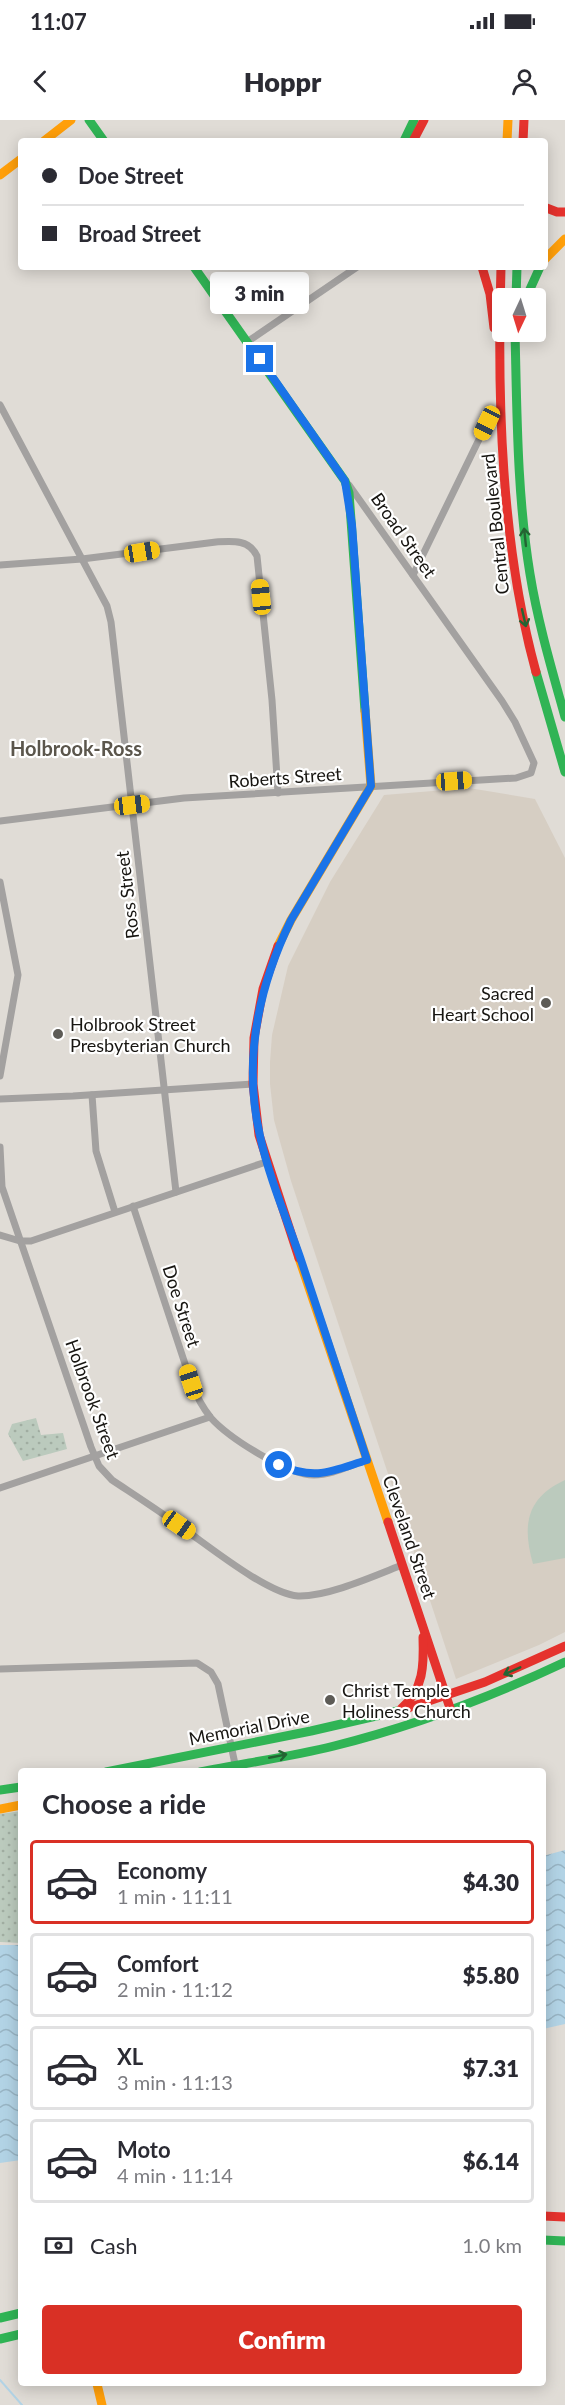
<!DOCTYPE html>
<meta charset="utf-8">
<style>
body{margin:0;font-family:Lato,sans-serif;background:#f2f2f3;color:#2b2b33;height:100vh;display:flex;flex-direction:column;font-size:22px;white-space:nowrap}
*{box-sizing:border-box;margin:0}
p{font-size:20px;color:#7c7c81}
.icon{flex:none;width:33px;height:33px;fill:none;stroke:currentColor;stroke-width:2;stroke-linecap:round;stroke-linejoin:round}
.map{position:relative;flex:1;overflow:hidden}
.drawer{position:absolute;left:18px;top:1648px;width:528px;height:618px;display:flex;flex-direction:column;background:#fff;border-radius:6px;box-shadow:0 3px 15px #0003}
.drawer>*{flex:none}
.guide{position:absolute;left:18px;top:18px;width:530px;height:132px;border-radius:6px;box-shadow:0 3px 15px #0003;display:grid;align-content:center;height:132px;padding:0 24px;background:#fff}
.needle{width:39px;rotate:184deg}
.tools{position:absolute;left:492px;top:168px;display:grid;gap:12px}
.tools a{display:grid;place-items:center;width:54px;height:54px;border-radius:6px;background:#fff;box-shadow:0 3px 15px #0003;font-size:30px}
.end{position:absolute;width:27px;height:27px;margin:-14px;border:8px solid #1a73e8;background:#fff;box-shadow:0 0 0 3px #fff}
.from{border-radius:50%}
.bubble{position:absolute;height:42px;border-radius:6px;background:#fff;box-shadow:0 3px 15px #0003;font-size:20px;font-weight:800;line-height:42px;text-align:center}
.car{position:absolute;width:18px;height:36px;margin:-18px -9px;border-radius:8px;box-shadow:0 0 4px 2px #0007;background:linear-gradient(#f5c518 24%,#345 0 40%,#f5c518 0 76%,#345 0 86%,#f5c518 0)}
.guide b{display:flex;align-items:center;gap:21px;height:57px;font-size:22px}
.guide b+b{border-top:2px solid #e1e1e2}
.guide i{width:15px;height:15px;background:#2b2b33}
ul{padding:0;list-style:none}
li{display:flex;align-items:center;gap:18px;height:84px;margin:0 12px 9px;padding:0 12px;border:3px solid #e1e1e2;border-radius:6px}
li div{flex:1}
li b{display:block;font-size:22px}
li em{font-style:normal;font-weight:800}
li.on{border-color:#d93025}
li>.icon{width:54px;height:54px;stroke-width:1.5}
h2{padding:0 24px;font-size:27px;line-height:72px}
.pay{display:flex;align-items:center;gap:15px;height:66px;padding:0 24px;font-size:22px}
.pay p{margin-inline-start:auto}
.cta{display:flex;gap:12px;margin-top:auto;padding:12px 24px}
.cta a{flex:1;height:69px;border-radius:6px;background:#d93025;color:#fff;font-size:24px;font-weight:800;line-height:69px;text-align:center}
.status{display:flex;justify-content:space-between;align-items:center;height:42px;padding:0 30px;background:#fff;direction:ltr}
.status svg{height:16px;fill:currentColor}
header{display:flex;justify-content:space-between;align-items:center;height:78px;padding:0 24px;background:#fff;font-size:27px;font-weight:800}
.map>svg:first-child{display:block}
.built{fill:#d6cec3}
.grass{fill:#bbcabd}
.park{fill:url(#park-dots)}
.water{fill:url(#water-waves)}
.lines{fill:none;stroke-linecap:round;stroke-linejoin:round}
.stream{stroke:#b2d3e5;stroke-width:2}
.street{stroke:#a3a1a0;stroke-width:7}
.fast{stroke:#30b455;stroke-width:9}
.slow{stroke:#ff9f0a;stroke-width:9}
.jam{stroke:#e5322d;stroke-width:9}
.oneway{stroke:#246433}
.route{stroke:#1a73e8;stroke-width:8}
.poi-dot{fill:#5d5b56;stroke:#fff;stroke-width:2}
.labels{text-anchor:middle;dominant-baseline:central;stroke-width:4.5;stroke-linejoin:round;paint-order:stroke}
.street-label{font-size:18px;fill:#171511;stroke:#fff}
.poi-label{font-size:18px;fill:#171511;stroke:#fff;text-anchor:start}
.neighbourhood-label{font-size:20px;font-weight:bold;fill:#5b564c;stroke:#fff}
</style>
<div class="status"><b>11:07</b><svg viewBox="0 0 49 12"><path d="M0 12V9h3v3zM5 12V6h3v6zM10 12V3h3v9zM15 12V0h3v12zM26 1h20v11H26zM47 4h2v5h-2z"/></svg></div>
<header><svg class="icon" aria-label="back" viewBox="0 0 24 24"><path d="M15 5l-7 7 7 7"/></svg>Hoppr<svg class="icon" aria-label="person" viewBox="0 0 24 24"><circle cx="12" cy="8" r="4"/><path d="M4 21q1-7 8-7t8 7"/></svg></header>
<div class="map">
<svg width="565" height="2285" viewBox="0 0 565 2285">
<defs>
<pattern id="park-dots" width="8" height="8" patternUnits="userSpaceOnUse" patternTransform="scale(1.5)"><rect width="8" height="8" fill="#bbcabd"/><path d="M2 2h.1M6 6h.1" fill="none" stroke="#a0ada1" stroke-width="1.8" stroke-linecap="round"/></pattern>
<pattern id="water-waves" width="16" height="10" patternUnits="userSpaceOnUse" patternTransform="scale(1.5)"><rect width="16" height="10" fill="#b2d3e5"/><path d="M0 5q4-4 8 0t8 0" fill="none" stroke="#98b4c3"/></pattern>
</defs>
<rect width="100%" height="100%" fill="#e0dcd6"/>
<path class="built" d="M469,668l66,11 30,59v774l-26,13 -83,34 -165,-498 -17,-61 -4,-36v-22l2,-27 16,-69 42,-84 54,-87z"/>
<path class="grass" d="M565,1360v78l-32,6c-11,-39 -7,-66 32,-84z"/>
<g class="park">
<path d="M36,1298l5,17 22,-2 4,16 -44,12 -15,-27 4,-10z"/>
<path d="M21,1691v132l-21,-1v-128z"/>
</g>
<g class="water">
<path d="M565,1730v174l-22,5v-173z"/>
<path d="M0,1825h21v215l-21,3z"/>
</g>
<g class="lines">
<path class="stream" d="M0,2260l22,25"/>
<g class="street">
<path d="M247,222l110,-75"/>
<path d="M0,285l107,201 4,16 65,570"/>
<path d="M0,445l82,-6 134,-17c16,-1 33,-3 41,14l15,144 6,93"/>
<path d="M413,455l74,-152"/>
<path d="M0,701l184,-23 332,-20 15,-5 3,-10 -19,-41 -13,-21 -153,-216"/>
<path d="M0,762l18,93 -18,101"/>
<path d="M92,975l4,56 19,61"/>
<path d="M0,979l73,-3 180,-12"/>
<path d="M0,1027l2,40 89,260 8,19 13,14c24,16 49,32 72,49 26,18 84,65 114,67 29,1 76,-20 104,-31"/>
<path d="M133,1086l58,176c5,13 11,25 20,36 18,20 76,57 103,57 19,0 36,-10 53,-15"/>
<path d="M0,1115l20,6h11l235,-79"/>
<path d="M0,1368l210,-71"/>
<path d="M0,1549l197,-6 14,9 7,12 17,80"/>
</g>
<g class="fast">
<path d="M89,0l15,21"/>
<path d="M404,21l10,-21"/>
<path d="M194,147l151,214 4,12 16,218"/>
<path d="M516,178l1,-31"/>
<path d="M526,178l14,-31"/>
<path d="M515,212c2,81 2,163 15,242 8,49 22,96 35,143"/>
<path d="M536,552l29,100"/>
<path d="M106,1652l205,-41 91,-21"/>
<path d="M200,1652c45,-9 90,-15 134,-26 80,-20 157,-49 231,-84"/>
<path d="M0,1670l21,-3"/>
<path d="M543,2120l22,1"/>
<path d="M0,2198l21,-5"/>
<path d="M0,2219l21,-5"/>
</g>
<g class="slow">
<path d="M44,21l27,-21"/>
<path d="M507,21l1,-21"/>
<path d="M0,55l21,-16"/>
<path d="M544,140l21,-21"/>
<path d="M278,826l13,-26 80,-134 -6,-75"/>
<path d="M299,1138l89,264"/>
<path d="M0,1689l21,-4"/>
<path d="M97,2264l5,21"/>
</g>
<g class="jam">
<path d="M413,21l11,-21"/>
<path d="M523,21l1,-21"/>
<path d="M544,87l13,5h8"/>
<path d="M482,147l8,27 4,34"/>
<path d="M501,147c-4,132 0,278 35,405"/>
<path d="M278,826l-15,43 -9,49 -1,46 6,51 40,123"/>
<path d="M388,1402l63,189"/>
<path d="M401,1589c23,-20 23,-44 22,-72"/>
<path d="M402,1590l83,-28 80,-36"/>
<path d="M543,2096l22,1"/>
</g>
</g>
<defs><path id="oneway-shaft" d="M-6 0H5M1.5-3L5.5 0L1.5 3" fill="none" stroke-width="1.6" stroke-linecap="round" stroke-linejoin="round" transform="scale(1.5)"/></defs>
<g class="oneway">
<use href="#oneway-shaft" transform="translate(525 417) rotate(-96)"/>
<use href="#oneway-shaft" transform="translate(524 498) rotate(77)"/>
<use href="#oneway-shaft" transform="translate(512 1551) rotate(156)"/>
<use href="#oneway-shaft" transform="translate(278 1636) rotate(-11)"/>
</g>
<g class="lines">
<path class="route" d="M260,239l85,122 7,44 19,261 -80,134c-33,68 -48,142 -31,216 9,41 26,81 40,121 22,67 45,135 67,203 -35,11 -51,21 -88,5"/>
</g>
<g class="poi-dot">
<circle cx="546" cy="883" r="6"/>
<circle cx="58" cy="914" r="6"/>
<circle cx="330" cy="1580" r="6"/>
</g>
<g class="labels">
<g class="street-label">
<text transform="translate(495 404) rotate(-96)">Central Boulevard</text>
<text transform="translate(404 415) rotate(55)">Broad Street</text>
<text transform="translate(285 657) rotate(-4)">Roberts Street</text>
<text transform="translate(127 775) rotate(-97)">Ross Street</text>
<text transform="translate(182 1186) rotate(72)">Doe Street</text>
<text transform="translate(93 1279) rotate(70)">Holbrook Street</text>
<text transform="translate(410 1417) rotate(71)">Cleveland Street</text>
<text transform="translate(249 1607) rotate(-11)">Memorial Drive</text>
</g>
<g class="poi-label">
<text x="534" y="873" text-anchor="end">Sacred<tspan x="534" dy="21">Heart School</tspan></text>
<text x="70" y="904">Holbrook Street<tspan x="70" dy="21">Presbyterian Church</tspan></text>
<text x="342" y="1570">Christ Temple<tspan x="342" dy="21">Holiness Church</tspan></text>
</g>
<g class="neighbourhood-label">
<text x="76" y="628">Holbrook-Ross</text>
</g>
</g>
</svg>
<div class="tools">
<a><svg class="needle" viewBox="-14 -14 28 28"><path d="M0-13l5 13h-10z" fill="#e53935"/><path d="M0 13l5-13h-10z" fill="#7c7c81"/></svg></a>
</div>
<i class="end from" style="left:279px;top:1345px"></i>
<i class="end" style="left:260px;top:239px"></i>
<div class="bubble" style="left:210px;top:152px;width:99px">3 min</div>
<i class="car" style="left:487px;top:303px;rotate:206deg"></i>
<i class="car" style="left:142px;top:432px;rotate:81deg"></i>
<i class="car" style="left:261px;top:477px;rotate:354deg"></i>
<i class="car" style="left:454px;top:661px;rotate:86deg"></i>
<i class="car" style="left:132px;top:685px;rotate:83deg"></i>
<i class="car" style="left:191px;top:1262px;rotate:342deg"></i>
<i class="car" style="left:179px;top:1405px;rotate:125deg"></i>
<div class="guide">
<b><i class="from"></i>Doe Street</b>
<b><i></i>Broad Street</b>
</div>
<section class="drawer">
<h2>Choose a ride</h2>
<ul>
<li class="on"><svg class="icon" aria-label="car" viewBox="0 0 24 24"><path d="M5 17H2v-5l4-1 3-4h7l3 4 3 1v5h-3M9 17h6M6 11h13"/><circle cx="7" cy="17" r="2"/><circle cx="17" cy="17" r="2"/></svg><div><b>Economy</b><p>1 min · 11:11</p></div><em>$4.30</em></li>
<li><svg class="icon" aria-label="car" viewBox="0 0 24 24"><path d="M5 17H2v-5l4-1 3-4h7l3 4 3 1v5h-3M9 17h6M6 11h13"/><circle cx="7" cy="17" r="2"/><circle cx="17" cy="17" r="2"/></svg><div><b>Comfort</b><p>2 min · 11:12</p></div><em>$5.80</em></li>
<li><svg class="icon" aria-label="car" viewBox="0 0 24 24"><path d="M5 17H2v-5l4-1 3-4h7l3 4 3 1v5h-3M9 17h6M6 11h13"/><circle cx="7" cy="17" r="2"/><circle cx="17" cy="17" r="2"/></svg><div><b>XL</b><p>3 min · 11:13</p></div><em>$7.31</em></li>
<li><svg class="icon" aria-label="car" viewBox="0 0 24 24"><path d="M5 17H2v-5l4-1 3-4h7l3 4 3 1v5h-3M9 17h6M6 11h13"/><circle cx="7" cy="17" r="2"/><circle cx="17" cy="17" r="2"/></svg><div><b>Moto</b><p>4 min · 11:14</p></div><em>$6.14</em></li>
</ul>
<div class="pay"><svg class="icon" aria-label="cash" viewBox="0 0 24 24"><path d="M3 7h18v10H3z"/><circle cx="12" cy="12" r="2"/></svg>Cash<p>1.0 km</p></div>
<div class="cta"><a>Confirm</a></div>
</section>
</div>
